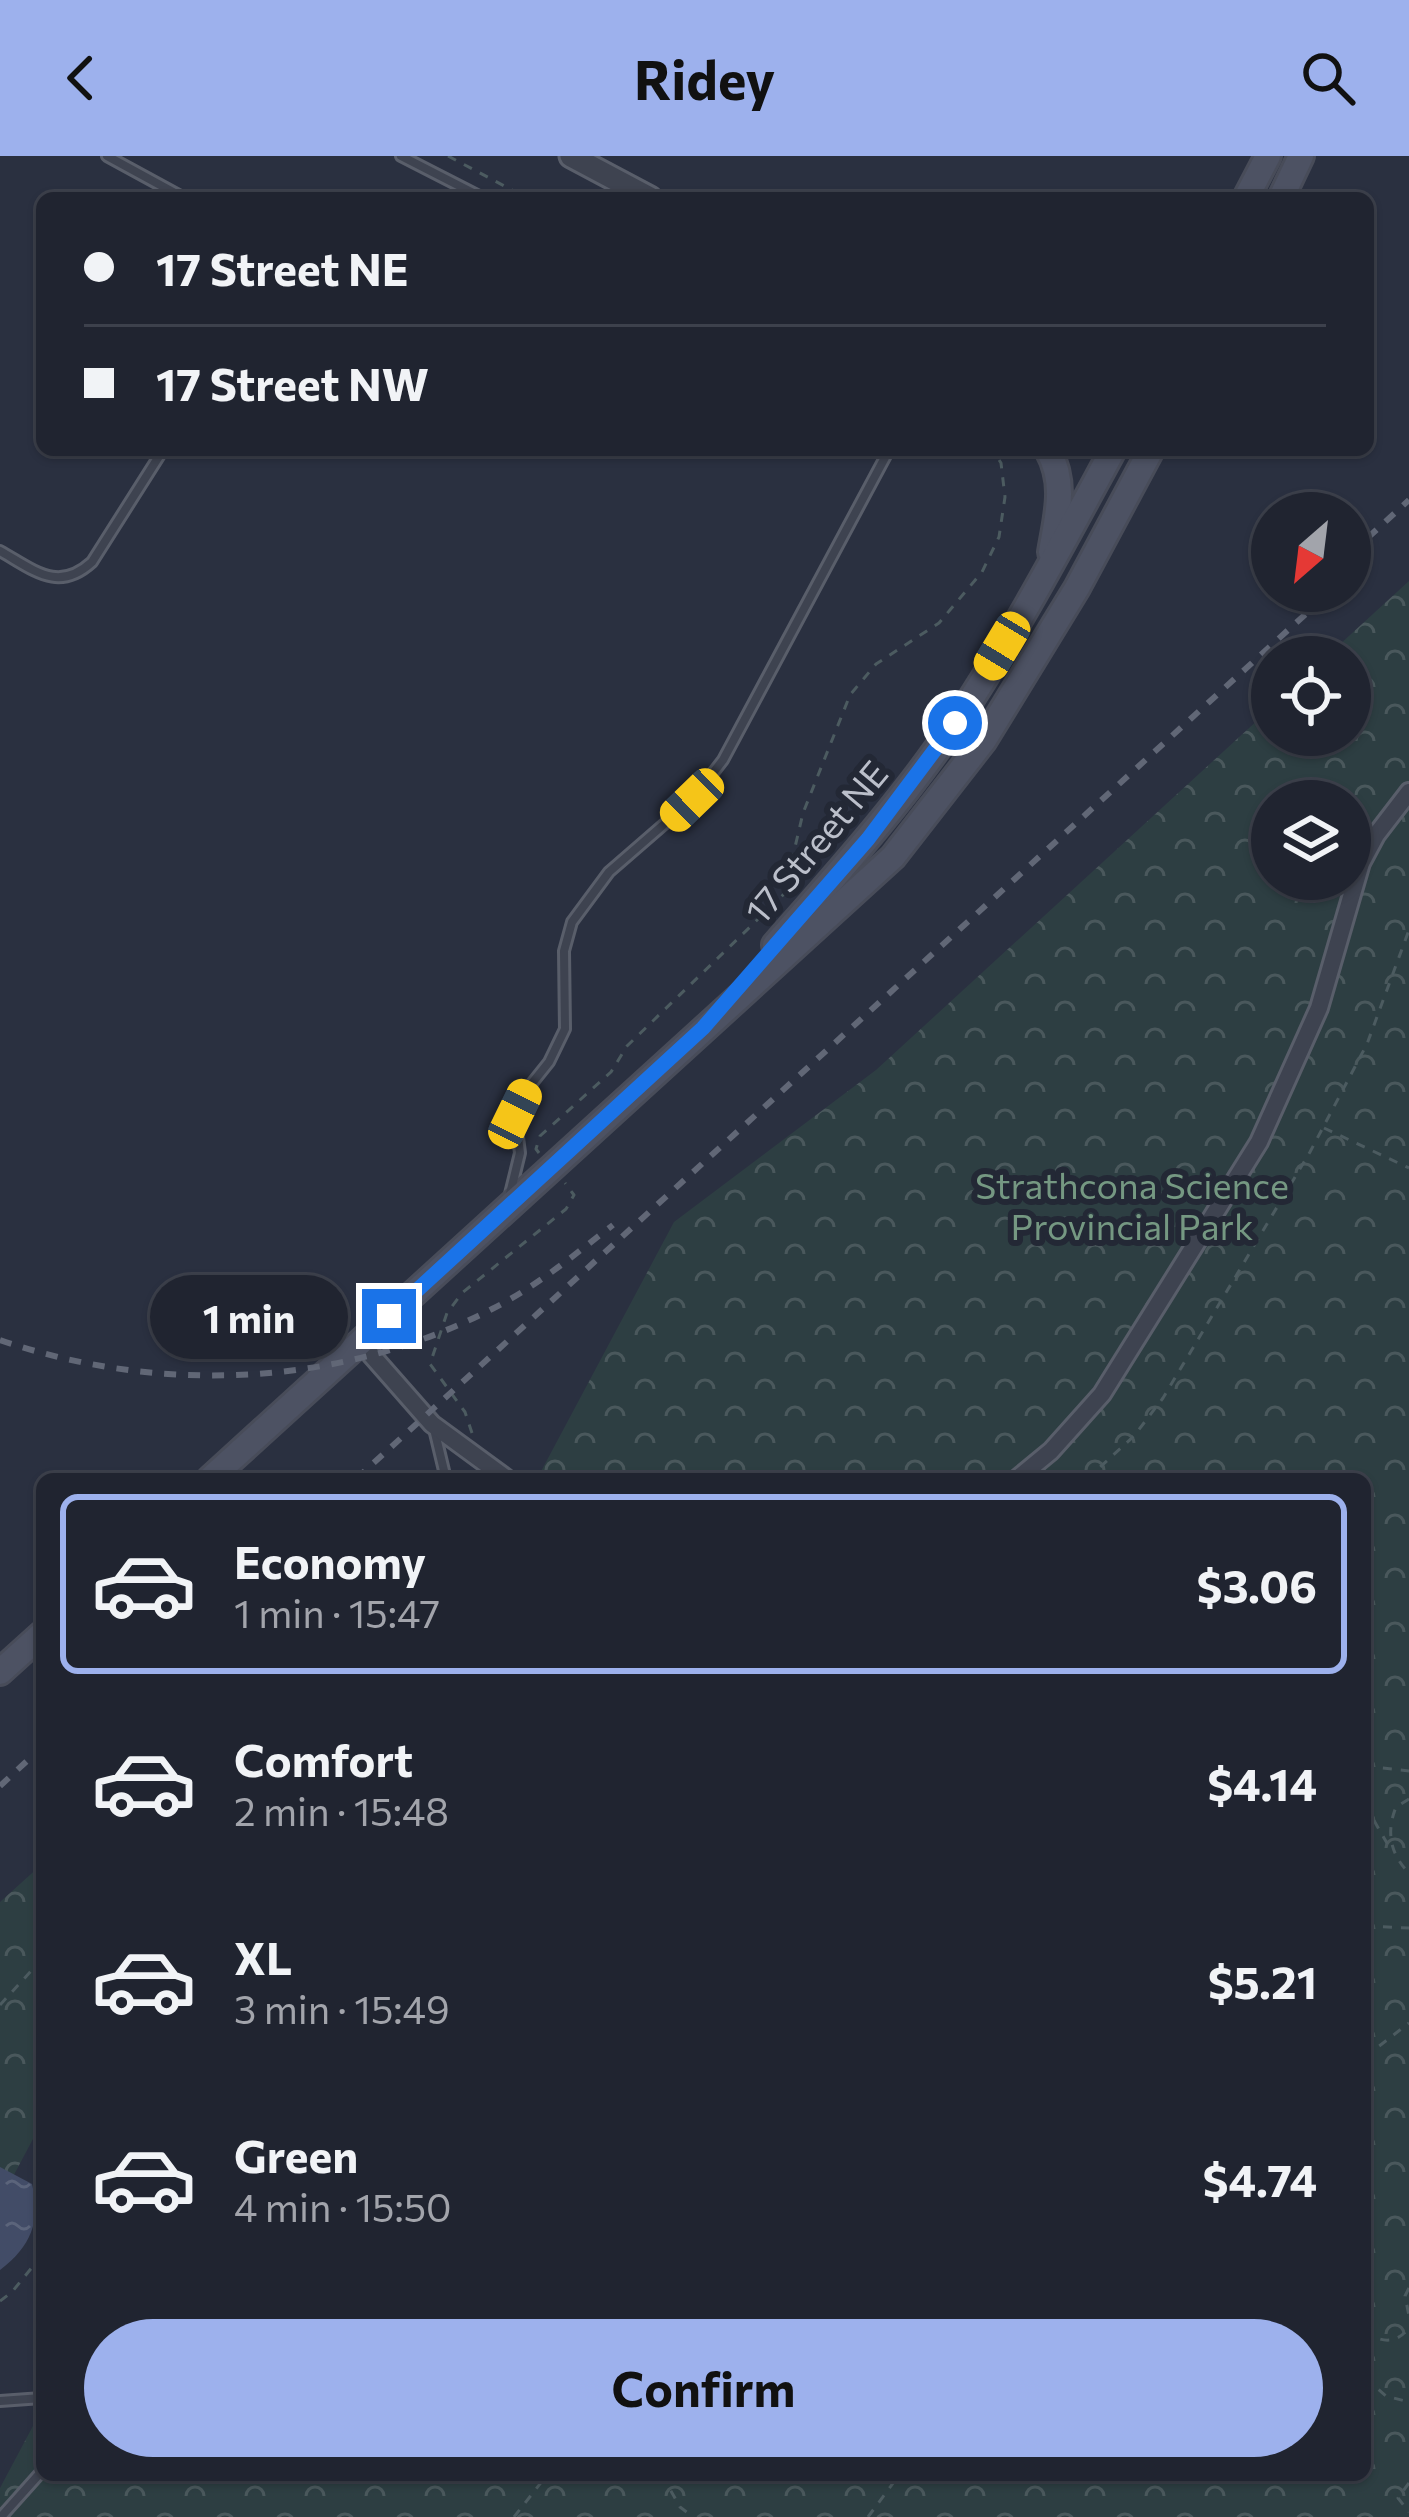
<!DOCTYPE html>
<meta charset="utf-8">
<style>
body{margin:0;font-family:Commissioner,sans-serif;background:#282c38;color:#f1f3f6;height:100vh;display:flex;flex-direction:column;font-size:45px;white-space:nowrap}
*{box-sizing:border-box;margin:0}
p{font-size:39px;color:#a2a4ab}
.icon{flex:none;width:66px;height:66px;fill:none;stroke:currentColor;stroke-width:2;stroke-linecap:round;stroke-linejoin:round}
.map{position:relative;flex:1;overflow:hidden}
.sheet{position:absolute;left:36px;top:1317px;width:1335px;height:1008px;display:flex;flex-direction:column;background:#202430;border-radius:18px;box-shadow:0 3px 9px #0004,0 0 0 3px #3d414c}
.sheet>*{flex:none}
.hud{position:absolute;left:36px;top:36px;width:1338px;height:264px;border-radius:18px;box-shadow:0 3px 9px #0004,0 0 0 3px #3d414c;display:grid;align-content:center;height:264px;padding:0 48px;background:#202430}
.needle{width:78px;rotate:208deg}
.tools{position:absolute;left:1251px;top:336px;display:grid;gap:24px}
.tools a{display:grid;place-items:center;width:120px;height:120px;border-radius:50%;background:#202430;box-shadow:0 3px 9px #0004,0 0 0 3px #3d414c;font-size:60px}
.end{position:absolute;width:54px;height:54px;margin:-27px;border:15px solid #1a73e8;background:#fff;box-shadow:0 0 0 6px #fff}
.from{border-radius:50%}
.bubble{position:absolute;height:84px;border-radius:42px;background:#202430;box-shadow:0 3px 9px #0004,0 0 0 3px #3d414c;font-size:39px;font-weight:700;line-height:84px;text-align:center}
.car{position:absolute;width:36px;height:72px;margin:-36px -18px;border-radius:15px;box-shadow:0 0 9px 3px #0007;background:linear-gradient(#f5c518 24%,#345 0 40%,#f5c518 0 76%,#345 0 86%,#f5c518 0)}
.hud b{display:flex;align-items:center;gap:42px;height:114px;font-size:45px}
.hud b+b{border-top:3px solid #3d414c}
.hud i{width:30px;height:30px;background:#f1f3f6}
ul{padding:21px 0 0;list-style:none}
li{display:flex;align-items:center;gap:36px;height:180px;margin:0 24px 18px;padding:0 24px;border:6px solid transparent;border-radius:18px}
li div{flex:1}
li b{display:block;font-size:45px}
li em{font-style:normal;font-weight:700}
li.on{border-color:#9db1ed}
li>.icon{width:108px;height:108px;stroke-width:1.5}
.primary-button{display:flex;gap:24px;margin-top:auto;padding:24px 48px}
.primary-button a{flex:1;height:138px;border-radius:72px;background:#9db1ed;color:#111;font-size:48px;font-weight:700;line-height:138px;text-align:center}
header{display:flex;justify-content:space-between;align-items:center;height:156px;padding:0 48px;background:#9db1ed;color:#111;font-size:54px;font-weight:700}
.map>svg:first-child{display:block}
.park{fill:url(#park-crowns);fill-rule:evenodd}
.water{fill:url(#water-ripples)}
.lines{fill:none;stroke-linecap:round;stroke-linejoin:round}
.service-casing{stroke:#595e6a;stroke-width:14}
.minor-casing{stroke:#595e6a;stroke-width:22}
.tertiary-casing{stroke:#595e6a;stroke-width:27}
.secondary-casing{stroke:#484c59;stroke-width:30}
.path{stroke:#4c5b60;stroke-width:3;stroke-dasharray:9 9;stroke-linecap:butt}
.service{stroke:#3e4350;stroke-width:8}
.minor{stroke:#3e4350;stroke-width:16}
.tertiary{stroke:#3e4350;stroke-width:21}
.secondary{stroke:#4d5263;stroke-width:24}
.rail{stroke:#616776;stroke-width:6;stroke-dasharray:12 12;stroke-linecap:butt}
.route{stroke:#1a73e8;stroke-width:15}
.labels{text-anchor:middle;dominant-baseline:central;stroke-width:12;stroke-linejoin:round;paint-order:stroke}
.street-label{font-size:36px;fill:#bbbfca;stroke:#232835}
.park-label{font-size:36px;fill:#759882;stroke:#232835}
</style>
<header><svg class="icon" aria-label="back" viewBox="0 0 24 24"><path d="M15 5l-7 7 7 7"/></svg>Ridey<svg class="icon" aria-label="search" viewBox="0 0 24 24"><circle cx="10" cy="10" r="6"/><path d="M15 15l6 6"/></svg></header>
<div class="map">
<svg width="1409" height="2361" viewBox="0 0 1409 2361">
<defs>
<pattern id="park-crowns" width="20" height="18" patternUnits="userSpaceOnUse" patternTransform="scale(3)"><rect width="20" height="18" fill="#2d3e42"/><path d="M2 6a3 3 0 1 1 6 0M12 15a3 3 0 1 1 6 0" fill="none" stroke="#4a585c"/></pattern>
<pattern id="water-ripples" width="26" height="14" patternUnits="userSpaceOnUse" patternTransform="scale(3)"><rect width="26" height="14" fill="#424c67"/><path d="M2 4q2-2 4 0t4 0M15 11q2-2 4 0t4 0" fill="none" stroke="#5b647b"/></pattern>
</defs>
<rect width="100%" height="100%" fill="#2a3040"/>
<g class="park">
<path d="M1409,425v1936h-1409v-29l42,-79v66h1323v-996h-828l137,-257 202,-152 396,-363v28h78v-78h-24zM1272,645h78v78h-78z"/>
<path d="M42,1703v263l-42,79v-299l41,-37z"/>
</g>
<path class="water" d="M0,2011l32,17c9,38 -1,62 -32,86z"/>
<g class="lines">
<g class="service-casing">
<g id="service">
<path d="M107,0l77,42"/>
<path d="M401,0l82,42"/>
<path d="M0,395c34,19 58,42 92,11l71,-112"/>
<path d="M509,1042l11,-45 -5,-39 10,-22 24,-30 16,-33 -1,-78 8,-29 37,-50 83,-72 31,-40 166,-310"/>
<path d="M435,1277l11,46"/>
<path d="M0,2245l42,-3"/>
<path d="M1,2361l41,-46"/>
</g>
</g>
<g class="minor-casing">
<g id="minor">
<path d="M360,1186l72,82 75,55"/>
<path d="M1017,1323l34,-28 51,-57 157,-252 60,-134 42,-145 15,-28 33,-43"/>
</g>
</g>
<g class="tertiary-casing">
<path id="tertiary" d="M571,0l79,42"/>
</g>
<g class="secondary-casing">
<g id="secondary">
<path d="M1246,42l22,-42"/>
<path d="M1281,42l20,-42"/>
<path d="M1048,294c19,34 9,66 3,102"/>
<path d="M775,789c63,-72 127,-143 181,-223 58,-87 107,-180 157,-272"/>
<path d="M210,1323l683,-622 91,-117 93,-152 74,-138"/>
<path d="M0,1516l42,-38"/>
</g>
</g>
<g class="path">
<path d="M448,0l79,42"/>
<path d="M1324,972l85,40"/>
<path d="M539,997l-3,-4 4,-13 71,-64 16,-26 157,-152 19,-81 47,-118 26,-31 63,-41 43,-51 17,-35 6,-40 -4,-34 -8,-13"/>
<path d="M472,1277l-7,-21 -35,-48 17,-51 15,-20 104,-84 8,-14 -9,-12"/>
<path d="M1087,1323l47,-43 29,-38 147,-246 57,-108 42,-114"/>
<path d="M1365,1610l44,5"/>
<path d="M1409,1643l-13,8c-10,25 -6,47 13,66"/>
<path d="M1365,1649l26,45"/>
<path d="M1365,1770l44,2"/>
<path d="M0,1849l42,-46"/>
<path d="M1365,1901l44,-34"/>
<path d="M1409,2132l-4,8 4,20"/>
<path d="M0,2145l12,-9 30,-37"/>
<path d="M1365,2174c13,13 33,15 44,-3"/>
<path d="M1365,2222l21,18 23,6"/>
<path d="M662,2319l18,32 13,10"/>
<path d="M1409,2327l-11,15 11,14"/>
<path d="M514,2361l33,-42"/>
<path d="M868,2361l31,-42"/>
</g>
<use href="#service" class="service"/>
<use href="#minor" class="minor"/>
<use href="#tertiary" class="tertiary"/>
<use href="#secondary" class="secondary"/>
<g class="rail">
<path d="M1350,398l59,-54"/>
<path d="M0,1184c160,55 341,47 492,-31 44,-22 82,-54 121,-84"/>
<path d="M356,1323l975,-888"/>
<path d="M0,1630l42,-39"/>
</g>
</g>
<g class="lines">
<path class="route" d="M389,1160l314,-288 165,-189 87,-116"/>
</g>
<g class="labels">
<g class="street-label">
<text transform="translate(815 685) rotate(-50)">17 Street NE</text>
</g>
<g class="park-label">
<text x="1132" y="1028">Strathcona Science<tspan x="1132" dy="41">Provincial Park</tspan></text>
</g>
</g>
</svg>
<div class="tools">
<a><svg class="needle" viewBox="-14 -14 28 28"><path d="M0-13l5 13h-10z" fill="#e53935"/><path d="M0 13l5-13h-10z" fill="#a2a4ab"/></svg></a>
<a><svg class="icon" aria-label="locate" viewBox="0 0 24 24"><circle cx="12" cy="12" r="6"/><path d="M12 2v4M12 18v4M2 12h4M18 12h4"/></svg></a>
<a><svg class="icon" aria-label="layers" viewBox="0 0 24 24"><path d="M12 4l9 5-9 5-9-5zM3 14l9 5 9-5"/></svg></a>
</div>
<i class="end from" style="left:955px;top:567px"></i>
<i class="end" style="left:389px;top:1160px"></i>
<div class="bubble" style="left:150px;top:1119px;width:198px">1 min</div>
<i class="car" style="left:1002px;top:490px;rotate:211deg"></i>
<i class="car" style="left:692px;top:644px;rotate:226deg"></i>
<i class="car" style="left:515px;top:958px;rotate:26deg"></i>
<div class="hud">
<b><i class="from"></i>17 Street NE</b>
<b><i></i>17 Street NW</b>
</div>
<section class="sheet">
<ul>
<li class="on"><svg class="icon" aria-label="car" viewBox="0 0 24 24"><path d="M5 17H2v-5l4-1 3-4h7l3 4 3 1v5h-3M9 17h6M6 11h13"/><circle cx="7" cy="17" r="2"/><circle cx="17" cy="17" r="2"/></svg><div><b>Economy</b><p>1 min · 15:47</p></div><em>$3.06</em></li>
<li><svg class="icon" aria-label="car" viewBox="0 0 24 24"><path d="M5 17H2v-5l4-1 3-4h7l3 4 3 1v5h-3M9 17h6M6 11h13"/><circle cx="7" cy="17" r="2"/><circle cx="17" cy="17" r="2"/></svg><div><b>Comfort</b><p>2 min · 15:48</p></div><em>$4.14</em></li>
<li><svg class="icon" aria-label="car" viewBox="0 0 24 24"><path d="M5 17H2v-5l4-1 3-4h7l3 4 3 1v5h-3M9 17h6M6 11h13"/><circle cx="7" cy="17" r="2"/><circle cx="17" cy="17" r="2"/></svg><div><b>XL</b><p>3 min · 15:49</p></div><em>$5.21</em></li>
<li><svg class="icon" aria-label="car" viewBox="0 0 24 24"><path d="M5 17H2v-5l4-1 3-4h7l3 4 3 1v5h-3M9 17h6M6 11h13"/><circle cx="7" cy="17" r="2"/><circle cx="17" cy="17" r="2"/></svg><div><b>Green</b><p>4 min · 15:50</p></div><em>$4.74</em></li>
</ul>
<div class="primary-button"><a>Confirm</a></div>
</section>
</div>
